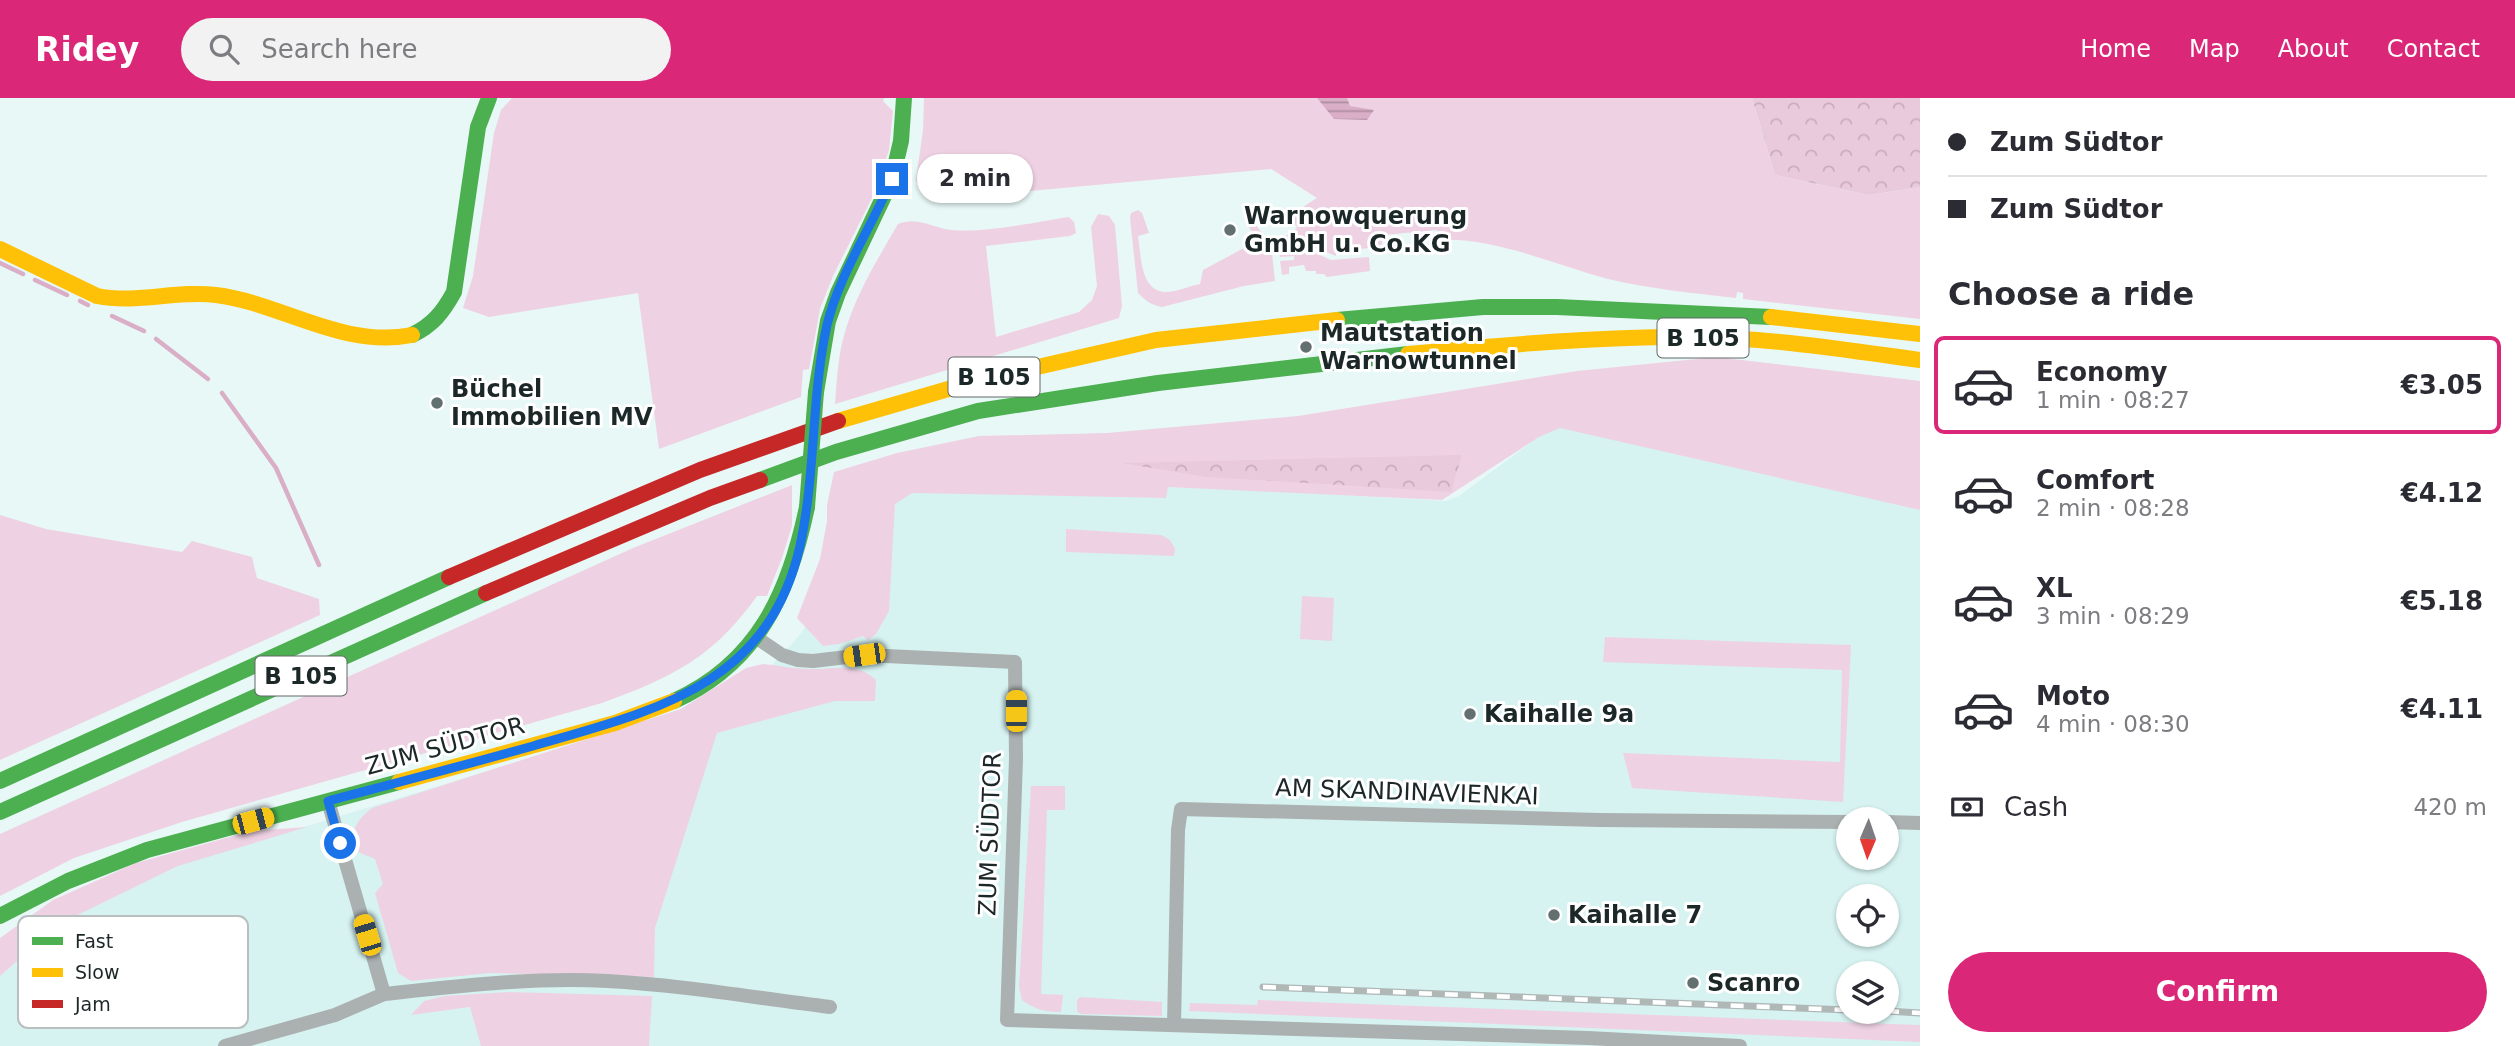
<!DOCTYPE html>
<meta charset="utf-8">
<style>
body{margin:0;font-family:"DejaVu Sans",sans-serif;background:#f2f2f3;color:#2b2b33;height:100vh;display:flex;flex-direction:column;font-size:26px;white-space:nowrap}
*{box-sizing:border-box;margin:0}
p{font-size:23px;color:#7c7c81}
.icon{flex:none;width:38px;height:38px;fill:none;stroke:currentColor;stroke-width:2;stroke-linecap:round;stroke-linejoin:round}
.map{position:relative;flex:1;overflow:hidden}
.sheet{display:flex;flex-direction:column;background:#fff;width:595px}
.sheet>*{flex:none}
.banner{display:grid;align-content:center;height:154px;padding:0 28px;background:#fff}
.needle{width:46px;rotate:182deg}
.controls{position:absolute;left:1836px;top:709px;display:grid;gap:14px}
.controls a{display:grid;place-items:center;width:63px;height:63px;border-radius:50%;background:#fff;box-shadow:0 2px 5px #0004;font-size:35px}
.end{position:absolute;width:32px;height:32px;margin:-16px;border:9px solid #1a73e8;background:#fff;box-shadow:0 0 0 4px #fff}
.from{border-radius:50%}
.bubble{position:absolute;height:49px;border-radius:24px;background:#fff;box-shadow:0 2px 5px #0004;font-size:23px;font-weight:800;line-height:49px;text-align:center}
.car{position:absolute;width:21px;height:42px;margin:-21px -10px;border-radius:9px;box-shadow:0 0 5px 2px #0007;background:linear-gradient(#f5c518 24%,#345 0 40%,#f5c518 0 76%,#345 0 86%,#f5c518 0)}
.banner b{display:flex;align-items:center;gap:24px;height:66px;font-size:26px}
.banner b+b{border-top:2px solid #e1e1e2}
.banner i{width:18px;height:18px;background:#2b2b33}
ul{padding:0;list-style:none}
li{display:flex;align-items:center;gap:21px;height:98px;margin:0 14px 10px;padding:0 14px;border:4px solid transparent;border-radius:10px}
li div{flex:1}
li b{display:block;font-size:26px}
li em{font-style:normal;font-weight:800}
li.active{border-color:#db2777}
li>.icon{width:63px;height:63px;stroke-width:1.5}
h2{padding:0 28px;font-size:32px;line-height:84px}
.pay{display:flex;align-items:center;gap:18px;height:77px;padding:0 28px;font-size:26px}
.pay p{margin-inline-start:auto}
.cta{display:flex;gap:14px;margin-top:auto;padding:14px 28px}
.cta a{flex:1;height:80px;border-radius:42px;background:#db2777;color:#fff;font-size:28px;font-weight:800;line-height:80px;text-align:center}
header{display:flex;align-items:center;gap:42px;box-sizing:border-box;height:98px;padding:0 35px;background:#db2777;color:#fff}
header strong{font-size:33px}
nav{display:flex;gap:38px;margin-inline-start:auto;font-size:24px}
.search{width:490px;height:63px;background:#f2f2f3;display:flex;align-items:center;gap:18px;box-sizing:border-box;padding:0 24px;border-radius:38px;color:#7c7c81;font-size:26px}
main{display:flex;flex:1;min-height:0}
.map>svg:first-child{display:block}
.built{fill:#d6f3f1;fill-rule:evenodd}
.grass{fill:#eed2e3}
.forest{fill:url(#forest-crowns)}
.water{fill:url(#water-rules)}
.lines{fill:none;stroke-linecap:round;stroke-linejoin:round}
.stream{stroke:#d9aec6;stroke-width:4.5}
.street{stroke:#abb1b0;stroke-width:14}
.fast{stroke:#4caf50;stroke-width:16}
.slow{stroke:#ffc107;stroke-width:16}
.jam{stroke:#c62828;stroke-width:16}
.rail-casing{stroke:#afb8b7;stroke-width:7}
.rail{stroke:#fff;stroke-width:4.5;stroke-dasharray:13;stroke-linecap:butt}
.fast-bridge{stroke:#4caf50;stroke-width:16}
.route{stroke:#1a73e8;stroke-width:9}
.poi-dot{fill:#637070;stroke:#fff;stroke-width:2.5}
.labels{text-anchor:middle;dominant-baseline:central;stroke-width:6;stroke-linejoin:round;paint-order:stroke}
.shield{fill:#fff;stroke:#606868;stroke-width:2}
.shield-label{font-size:23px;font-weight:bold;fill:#1c2727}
.poi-label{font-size:24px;font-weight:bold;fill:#1c2727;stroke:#fff;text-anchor:start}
.street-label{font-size:24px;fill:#1c2727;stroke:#fff}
.key{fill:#fff;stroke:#bbbebe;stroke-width:2}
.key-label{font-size:19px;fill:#1c2727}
</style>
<header>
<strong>Ridey</strong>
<div class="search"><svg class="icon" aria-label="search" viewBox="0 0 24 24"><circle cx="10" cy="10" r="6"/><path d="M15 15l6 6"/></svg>Search here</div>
<nav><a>Home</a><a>Map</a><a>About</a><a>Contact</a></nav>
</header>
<main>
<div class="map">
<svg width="1920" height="948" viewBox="0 0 1920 948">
<defs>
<pattern id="forest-crowns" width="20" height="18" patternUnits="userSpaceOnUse" patternTransform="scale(1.75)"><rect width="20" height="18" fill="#e9c9dc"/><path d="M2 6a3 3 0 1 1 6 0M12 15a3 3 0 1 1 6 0" fill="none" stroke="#c7adbd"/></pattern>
<pattern id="water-rules" width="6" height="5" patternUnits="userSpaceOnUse" patternTransform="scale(1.75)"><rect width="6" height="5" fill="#d9aec6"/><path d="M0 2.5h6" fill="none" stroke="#af8ea1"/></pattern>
</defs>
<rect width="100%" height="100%" fill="#e8f8f7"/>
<path class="built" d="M1560,327l360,80v541h-1920v-70l59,-52 120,-59 509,-155 81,-42 29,-31 15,-20 33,-113 64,-15 257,-4 279,16 13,-5 82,-61zM1848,721h38v39h-38zM1848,798h38v38h-38zM1848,875h38v39h-38z"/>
<g class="grass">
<path d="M512,0h372l-1,3 10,10 -4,39 -13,40 -43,86 -13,33 -11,60 -6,1 -2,27 -142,52 -21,-156 -149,24 -26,-9 10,-32 21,-143 7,-23z"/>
<path d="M924,0h828l23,77 94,20 51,-8v132l-177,-20v-6l-6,-1 -1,6c-43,-5 -86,-9 -128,-19 -52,-14 -115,-42 -168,-39l-3,-10 -53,5 -3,11 -45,7v3l-24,-10 -30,-1 -2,-5 17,-12 -7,-13 27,-17 -46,-29 -297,27h-31l-3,7 -19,-14 -5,-9 7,-50z"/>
<path d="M1138,112l4,3 7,20 -11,3c3,18 2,56 28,56 11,0 23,-6 34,-8l3,-14 54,-29 -8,-14 5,-4 17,21 4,37 -31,5 -82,21c-11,-2 -16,-6 -24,-14l-8,-75 1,-5z"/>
<path d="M1098,116l11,2 6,9 7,81 -3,12 -284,86c1,-15 2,-30 4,-44 7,-50 34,-93 59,-136 17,-7 30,1 47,5 31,6 91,-7 124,-12l5,5 2,11 -6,3 -84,10 10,91 83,-25 13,-12 5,-14 -6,-59z"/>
<path d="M1298,151l13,2 20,9 38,-3 1,14 -43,6 -3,-3h-8v-3h-10l-2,-6 -15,2v7l-7,1 -2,-14 14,-1v-4l-14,1 -1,-7z"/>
<path d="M1716,259l204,24v129l-360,-82 -21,9 -97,63 -274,-13 -2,11 -254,-5 -17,11 -6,107 -13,23 -8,6 -5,-4 -24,8 -16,2 -26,-28 23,-59 7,-38v-16l7,-33 63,-19 82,-17 128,-3 191,-17 279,-45z"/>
<path d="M792,387v41l-10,32 -15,38h-10c-44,62 -86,82 -155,107l-420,119 -108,36 -74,38v-62l633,-286z"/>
<path d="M0,417l46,14 136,23 10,-11 60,16 5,21 62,21 1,16 -320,145z"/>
<path d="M1066,431l95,6 9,5 5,9 -1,7 -108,-4z"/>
<path d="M1302,498l32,2 -2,43 -32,-2z"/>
<path d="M1605,539l246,8 -8,157 -211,-14 -9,-35 217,9 2,-92 -239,-8z"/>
<path d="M763,566c15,1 30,5 45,5 25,1 48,-8 68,11l-1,21h-40l-118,32 -62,195 -1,49 -164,-4 -79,8 -13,-8 -23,-80 8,-9 -8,-25 -17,-7c-10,-19 -2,-32 14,-44l309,-99 65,-41z"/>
<path d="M1031,688h34v24h-18l-6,184 22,1 -2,17c-16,0 -25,-2 -39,-12l-3,-13z"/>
<path d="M307,729l-129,39 -119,58 -59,52v-38l53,-38 83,-37 115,-32z"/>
<path d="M509,894l143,4 -3,50h-168l-11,-39 -59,8 13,-14 20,-5z"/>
<path d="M1080,899l82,5v14l-81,-2 -4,-3v-11z"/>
<path d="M1258,902l662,25v17l-731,-31 1,-8 67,2z"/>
</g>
<g class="forest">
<path d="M1752,0h168v89l-51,8 -94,-20z"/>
<path d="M1462,357l-11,37 -244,-15 -86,-14z"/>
</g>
<path class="water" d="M1317,0h30l3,8 24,4 -7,10 -33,-1z"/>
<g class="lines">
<g class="stream">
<path d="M0,165l23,11"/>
<path d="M35,182l32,15"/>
<path d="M80,203l8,4"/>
<path d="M112,218l32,15"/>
<path d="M156,241l52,40"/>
<path d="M222,295l54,75 43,97"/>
</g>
<g class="street">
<path d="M757,540l25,17 16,5 15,1 51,-6 151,7 1,97 -9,261 581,18 152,8"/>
<path d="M328,703l56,193c74,-8 149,-17 223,-13 75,4 149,17 223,26"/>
<path d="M1886,724l34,1"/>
<path d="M1174,927l4,-195 3,-21 418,11 249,2"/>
<path d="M225,948l110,-31 49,-21"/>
</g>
<g class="fast">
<path d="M1337,222l146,-13h74l214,10"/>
<path d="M412,237c21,-10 31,-23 42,-43l24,-165 11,-29"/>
<path d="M816,294l12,-71 10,-28 54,-114 9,-38 3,-43"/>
<path d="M760,382l76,-28 142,-41 180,-28 250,-29"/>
<path d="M674,603c84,-38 115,-108 133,-194"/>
<path d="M0,683l449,-204"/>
<path d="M0,714l486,-219"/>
<path d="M0,818l68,-35 79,-31 252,-68"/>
</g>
<g class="slow">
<path d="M0,151l97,47c40,8 79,-6 119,-1 65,8 127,54 196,40"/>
<path d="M1771,219l149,17"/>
<path d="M1408,256c96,-9 193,-18 289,-17 74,1 149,13 223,23"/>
<path d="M838,323l138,-40 180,-41 181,-20"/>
<path d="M399,684l216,-59 59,-22"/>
</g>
<g class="jam">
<path d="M449,479l251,-107 138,-49"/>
<path d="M486,495l224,-95 50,-18"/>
</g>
<g class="rail-casing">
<g id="rail">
<path d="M1263,889l585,23"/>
<path d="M1886,913l34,2"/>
</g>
</g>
<use href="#rail" class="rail"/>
<path class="fast-bridge" d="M807,409l9,-115"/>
</g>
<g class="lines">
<path class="route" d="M340,745l-12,-42c68,-18 137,-36 205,-55 120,-35 235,-59 267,-200 16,-73 11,-149 27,-221 12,-50 45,-99 65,-146"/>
</g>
<g class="poi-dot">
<circle cx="1230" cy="132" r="7"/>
<circle cx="1306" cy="249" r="7"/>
<circle cx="437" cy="305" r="7"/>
<circle cx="1470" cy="616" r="7"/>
<circle cx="1554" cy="817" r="7"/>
<circle cx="1693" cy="885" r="7"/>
</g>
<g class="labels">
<g class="shield">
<rect x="1657.5" y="220.5" width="91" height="39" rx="5"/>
<rect x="948.5" y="259.5" width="91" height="39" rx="5"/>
<rect x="255.5" y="558.5" width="91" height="39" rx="5"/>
</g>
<g class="shield-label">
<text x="1703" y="240">B 105</text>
<text x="994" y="279">B 105</text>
<text x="301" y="578">B 105</text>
</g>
<g class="poi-label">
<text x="1244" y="118">Warnowquerung<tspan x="1244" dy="28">GmbH u. Co.KG</tspan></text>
<text x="1320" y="235">Mautstation<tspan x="1320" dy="28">Warnowtunnel</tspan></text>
<text x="451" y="291">Büchel<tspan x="451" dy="28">Immobilien MV</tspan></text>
<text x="1484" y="616">Kaihalle 9a</text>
<text x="1568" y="817">Kaihalle 7</text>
<text x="1707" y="885">Scanro</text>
</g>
<g class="street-label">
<text transform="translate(445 648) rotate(-15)">ZUM SÜDTOR</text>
<text transform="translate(1407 694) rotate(2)">AM SKANDINAVIENKAI</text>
<text transform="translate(990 736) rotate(-88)">ZUM SÜDTOR</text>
</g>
</g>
<rect x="18" y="818" width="230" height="112" rx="10" class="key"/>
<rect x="32" y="839" width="31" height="8" fill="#4caf50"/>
<rect x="32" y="870" width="31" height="9" fill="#ffc107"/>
<rect x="32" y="902" width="31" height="8" fill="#c62828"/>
<g class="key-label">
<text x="75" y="850">Fast</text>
<text x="75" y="881">Slow</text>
<text x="75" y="913">Jam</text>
</g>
</svg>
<div class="controls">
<a><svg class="needle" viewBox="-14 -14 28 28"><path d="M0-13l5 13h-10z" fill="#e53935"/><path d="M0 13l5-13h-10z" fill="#7c7c81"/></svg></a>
<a><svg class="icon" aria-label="locate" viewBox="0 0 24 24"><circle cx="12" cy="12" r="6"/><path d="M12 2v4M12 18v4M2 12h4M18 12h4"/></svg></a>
<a><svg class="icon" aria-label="layers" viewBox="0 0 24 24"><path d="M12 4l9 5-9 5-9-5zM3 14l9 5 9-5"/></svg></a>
</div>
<i class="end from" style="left:340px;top:745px"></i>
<i class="end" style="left:892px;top:81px"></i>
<div class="bubble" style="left:917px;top:56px;width:116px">2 min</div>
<i class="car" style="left:864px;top:557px;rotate:262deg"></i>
<i class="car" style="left:1016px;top:613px;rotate:0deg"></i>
<i class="car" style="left:253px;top:723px;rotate:75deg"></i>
<i class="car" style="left:367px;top:837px;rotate:343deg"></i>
</div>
<section class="sheet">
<div class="banner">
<b><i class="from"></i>Zum Südtor</b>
<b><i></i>Zum Südtor</b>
</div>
<h2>Choose a ride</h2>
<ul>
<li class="active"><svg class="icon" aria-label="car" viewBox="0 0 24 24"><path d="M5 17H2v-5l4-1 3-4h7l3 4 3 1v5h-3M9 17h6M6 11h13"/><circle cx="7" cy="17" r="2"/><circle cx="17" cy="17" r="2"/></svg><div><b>Economy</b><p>1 min · 08:27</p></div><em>€3.05</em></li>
<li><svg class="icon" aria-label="car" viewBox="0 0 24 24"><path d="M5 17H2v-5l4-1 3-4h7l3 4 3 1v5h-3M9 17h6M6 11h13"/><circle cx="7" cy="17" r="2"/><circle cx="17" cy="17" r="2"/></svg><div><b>Comfort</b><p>2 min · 08:28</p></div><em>€4.12</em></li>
<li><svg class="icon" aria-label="car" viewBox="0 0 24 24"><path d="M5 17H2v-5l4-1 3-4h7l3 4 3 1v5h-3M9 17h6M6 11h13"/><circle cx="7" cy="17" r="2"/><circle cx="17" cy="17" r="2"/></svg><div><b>XL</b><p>3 min · 08:29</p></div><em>€5.18</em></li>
<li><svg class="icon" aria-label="car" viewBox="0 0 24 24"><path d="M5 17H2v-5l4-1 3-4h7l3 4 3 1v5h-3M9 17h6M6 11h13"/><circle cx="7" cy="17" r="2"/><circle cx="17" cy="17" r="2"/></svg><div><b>Moto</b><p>4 min · 08:30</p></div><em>€4.11</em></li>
</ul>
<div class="pay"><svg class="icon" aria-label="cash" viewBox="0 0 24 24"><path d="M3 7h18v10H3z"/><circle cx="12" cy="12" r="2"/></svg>Cash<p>420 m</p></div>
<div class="cta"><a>Confirm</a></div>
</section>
</main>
